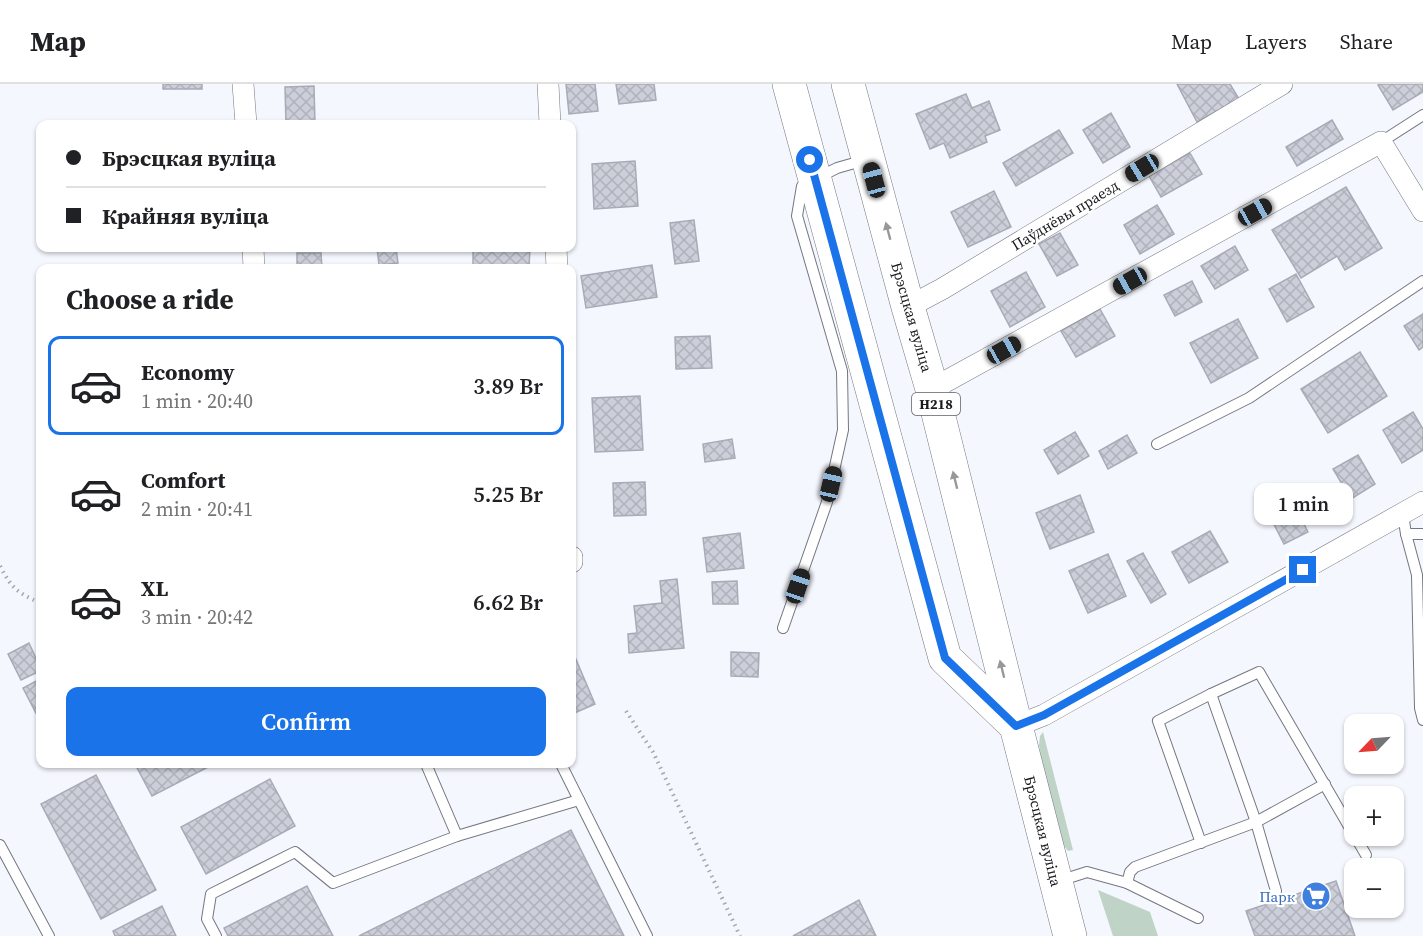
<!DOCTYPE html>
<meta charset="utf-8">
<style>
body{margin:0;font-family:"Source Serif 4",serif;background:#f6f6f6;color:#202124;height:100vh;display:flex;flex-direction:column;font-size:22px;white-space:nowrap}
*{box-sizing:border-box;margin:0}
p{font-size:20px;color:#757577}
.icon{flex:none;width:33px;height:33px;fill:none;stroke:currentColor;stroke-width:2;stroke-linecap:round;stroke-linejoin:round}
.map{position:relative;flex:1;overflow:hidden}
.details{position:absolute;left:36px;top:180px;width:540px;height:504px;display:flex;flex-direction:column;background:#fff;border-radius:12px;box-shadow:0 2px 4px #0004}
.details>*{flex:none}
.hud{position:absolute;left:36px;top:36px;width:540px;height:132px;border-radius:12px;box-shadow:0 2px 4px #0004;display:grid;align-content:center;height:132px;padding:0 30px;background:#fff}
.needle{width:39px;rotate:245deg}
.controls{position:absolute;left:1344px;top:630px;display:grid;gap:12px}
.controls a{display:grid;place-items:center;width:60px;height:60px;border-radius:12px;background:#fff;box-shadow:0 2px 4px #0004;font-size:30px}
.end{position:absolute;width:27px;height:27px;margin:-14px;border:8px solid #1a73e8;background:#fff;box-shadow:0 0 0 3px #fff}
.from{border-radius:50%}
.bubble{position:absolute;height:42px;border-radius:12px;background:#fff;box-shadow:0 2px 4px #0004;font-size:20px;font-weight:600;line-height:42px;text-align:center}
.car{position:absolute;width:18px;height:36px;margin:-18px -9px;border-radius:8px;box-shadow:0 0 4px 2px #0007;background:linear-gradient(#222 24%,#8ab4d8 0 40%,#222 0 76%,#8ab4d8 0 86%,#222 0)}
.hud b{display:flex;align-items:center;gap:21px;height:57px;font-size:22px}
.hud b+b{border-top:2px solid #e0e0e0}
.hud i{width:15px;height:15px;background:#202124}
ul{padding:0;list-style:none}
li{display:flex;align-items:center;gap:18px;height:99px;margin:0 12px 9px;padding:0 18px;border:3px solid transparent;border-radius:12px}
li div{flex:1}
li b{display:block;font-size:22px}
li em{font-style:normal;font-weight:600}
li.on{border-color:#1a73e8}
li>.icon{width:54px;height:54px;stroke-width:1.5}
h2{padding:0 30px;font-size:27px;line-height:72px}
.action{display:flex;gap:12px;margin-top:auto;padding:12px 30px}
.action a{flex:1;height:69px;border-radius:12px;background:#1a73e8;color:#fff;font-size:24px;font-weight:600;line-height:69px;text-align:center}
header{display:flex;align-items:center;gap:36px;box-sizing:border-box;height:84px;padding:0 30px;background:#fff;border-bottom:2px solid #e0e0e0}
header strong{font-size:28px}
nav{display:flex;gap:33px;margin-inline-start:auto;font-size:21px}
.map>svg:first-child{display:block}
.green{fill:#bfd4c6}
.building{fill:url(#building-cross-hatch);stroke:#a8abb6;stroke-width:1.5}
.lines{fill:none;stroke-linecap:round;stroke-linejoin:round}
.lane-casing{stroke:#747781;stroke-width:12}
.street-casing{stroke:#747781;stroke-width:22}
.primary-casing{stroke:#747781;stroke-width:34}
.path{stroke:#a5a7ad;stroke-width:4;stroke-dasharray:1.5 4.5;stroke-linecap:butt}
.lane{stroke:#fff;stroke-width:10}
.street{stroke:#fff;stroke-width:21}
.primary{stroke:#fff;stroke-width:33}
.oneway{fill:#98989a}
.route{stroke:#1a73e8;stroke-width:8}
.labels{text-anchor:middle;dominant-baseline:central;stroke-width:4.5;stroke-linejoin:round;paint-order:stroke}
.shield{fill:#fff;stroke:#5e5f62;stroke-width:1.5}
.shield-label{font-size:14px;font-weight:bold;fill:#191a1e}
.street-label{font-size:15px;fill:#191a1e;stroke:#fff}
.shop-label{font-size:15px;fill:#366cbe;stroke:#fff;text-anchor:end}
</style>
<header>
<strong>Map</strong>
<nav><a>Map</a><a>Layers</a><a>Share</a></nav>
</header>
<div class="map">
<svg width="1423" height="852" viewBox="0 0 1423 852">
<defs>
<pattern id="building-cross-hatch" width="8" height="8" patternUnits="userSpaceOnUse" patternTransform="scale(1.5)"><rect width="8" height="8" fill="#cccfda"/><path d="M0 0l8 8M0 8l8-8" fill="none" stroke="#afb1bb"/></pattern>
</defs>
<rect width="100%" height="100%" fill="#f5f7fe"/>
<g class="green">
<path d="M1043,648l30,118 -5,1 -6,-8 -19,-75 -4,-23 1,-9z"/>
<path d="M1098,806l52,22 8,24h-45z"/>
</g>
<g class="building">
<rect x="163" y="0" width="39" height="5"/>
<path d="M566,0h29l3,27 -29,3z"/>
<path d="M616,0h38l2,16 -37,4z"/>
<path d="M1177,0h53l9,15 -42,23z"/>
<path d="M1380,0h43v8l-30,18 -15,-25z"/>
<path d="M314,2l1,38h-29l-1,-37z"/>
<path d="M966,10l6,14 17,-7 11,29 -15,6 2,6 -37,16 -6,-15 -14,6 -14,-35z"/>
<path d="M1111,29l19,34 -27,16 -20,-33z"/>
<path d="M1332,36l11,19 -46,27 -11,-19z"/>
<path d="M1059,46l14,23 -57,33 -13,-23z"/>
<path d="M1190,69l12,21 -41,23 -12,-21z"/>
<path d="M635,77l3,45 -44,3 -2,-45z"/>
<path d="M1346,103l36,61 -37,22 -8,-14 -36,22 -29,-48z"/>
<path d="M994,107l17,36 -43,20 -17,-35z"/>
<path d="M1157,121l17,29 -34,20 -16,-29z"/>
<path d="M694,136l5,41 -24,3 -5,-41z"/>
<path d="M1060,149l18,32 -21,11 -18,-32z"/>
<path d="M1235,162l13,24 -33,19 -14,-23z"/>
<path d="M377,164h19l2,15 -19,2z"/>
<path d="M473,164h57l-1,20h-56z"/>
<path d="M297,169h24l1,15h-25z"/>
<path d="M652,181l5,32 -71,11 -5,-32z"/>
<path d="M1026,188l19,35 -35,20 -19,-36z"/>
<path d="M1296,190l18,33 -27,15 -18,-33z"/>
<path d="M1192,197l10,21 -27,14 -11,-21z"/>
<path d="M1100,225l15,27 -39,21 -15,-26z"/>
<path d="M1423,230v33l-4,3 -15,-24z"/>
<path d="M1238,235l20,39 -47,25 -21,-40z"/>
<path d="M710,252l2,32 -36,1 -1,-32z"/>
<path d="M1360,268l27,44 -59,37 -27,-44z"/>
<path d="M640,312l3,54 -48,2 -3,-54z"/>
<path d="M1413,328l10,17v21l-21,13 -19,-33z"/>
<path d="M1075,348l14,24 -31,18 -14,-24z"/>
<path d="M1127,351l10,18 -29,16 -9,-18z"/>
<path d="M732,355l3,19 -30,4 -2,-18z"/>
<path d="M1358,371l17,29 -24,15 -18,-30z"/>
<path d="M645,398l1,33 -32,1 -1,-33z"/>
<path d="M1287,407l21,41 -24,12 -21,-41z"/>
<path d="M1080,411l14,37 -44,17 -14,-36z"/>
<path d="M1210,447l18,31 -39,21 -17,-31z"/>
<path d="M740,449l4,35 -37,4 -4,-34z"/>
<path d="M1143,469l23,41 -15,9 -24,-42z"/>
<path d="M1108,470l18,42 -38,17 -19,-42z"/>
<path d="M677,495l7,69 -55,5 -1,-19 9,-1 -3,-27 28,-3 -2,-22z"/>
<path d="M737,497l1,23h-25l-1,-22z"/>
<path d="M29,559l11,24v4l-19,9 -13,-26z"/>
<path d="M572,566l23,54 -23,10z"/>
<path d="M731,568l28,1 -1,24 -27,-1z"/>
<path d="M40,595v42l-17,-33z"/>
<path d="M135,680h73l2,2 -58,30z"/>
<path d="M96,691l60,115 -55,29 -60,-115z"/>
<path d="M270,695l25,47 -89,48 -25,-47z"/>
<path d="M571,746l53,106h-265z"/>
<path d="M1336,797l19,55h-100l-9,-25z"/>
<path d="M307,802l26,50h-105l-4,-8z"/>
<path d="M859,816l17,36h-83z"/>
<path d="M162,822l14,30h-61l-2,-5z"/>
</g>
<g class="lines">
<g class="lane-casing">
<g id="lane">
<path d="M1381,58l42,-27"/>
<path d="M1157,360l92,-46 174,-117"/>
<path d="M1403,430l3,20 11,41 3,133 3,12"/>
<path d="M1406,450h17"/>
<path d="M783,544l44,-126 16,-72 -1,-59 -45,-155 5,-30 35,-18 28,-8"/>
<path d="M1211,610l45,128 20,69"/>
<path d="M426,680l31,72"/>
<path d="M561,680l86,172"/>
<path d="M1355,752l11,19"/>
<path d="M1201,759l-43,-122 53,-27 48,-22 95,163"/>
<path d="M0,761l49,91"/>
<path d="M1059,797l28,-9 40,11 71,35"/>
<path d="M1127,799l3,-11 5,-5 121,-45 69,-38"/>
<path d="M216,852l-9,-17 4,-25 84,-42 38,31 124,-47 122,-36"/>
</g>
</g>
<g class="street-casing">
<g id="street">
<path d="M243,0l3,40"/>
<path d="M548,0l2,40"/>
<path d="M253,164l1,20"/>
<path d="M556,164l1,20"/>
<path d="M908,223l34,-18 340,-205"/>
<path d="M932,305l449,-247 42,69"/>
<path d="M572,473v5"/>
<path d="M1016,642l28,-11 379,-213"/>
</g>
</g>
<g class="primary-casing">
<g id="primary">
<path d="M789,0l156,574 71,68"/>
<path d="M848,0l60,223 24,82 84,337 54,210"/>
</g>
</g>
<g class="path">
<path d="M0,482c12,23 17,26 40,37"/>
<path d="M626,627l27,41 87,184"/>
</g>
<use href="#lane" class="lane"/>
<use href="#street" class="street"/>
<use href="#primary" class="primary"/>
</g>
<defs><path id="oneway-solid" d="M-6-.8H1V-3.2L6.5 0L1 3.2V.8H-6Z" transform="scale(1.5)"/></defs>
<g class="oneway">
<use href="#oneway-solid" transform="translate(888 147) rotate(-105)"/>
<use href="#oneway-solid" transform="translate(955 396) rotate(-104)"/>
<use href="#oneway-solid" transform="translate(1002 585) rotate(-104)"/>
</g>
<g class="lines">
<path class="route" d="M810,76l135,498 71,68 28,-11 259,-145"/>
</g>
<defs>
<g id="supermarket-disc" transform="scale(1.5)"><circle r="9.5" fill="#3f7fe0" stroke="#fff"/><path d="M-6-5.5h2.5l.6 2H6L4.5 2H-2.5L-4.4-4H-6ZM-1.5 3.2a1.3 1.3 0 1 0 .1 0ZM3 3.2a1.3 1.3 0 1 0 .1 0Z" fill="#fff"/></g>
</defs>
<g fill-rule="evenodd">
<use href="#supermarket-disc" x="1316" y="812"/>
</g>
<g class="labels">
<rect class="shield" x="912" y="309" width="48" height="22" rx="4.5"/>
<g class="shield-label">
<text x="936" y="320">Н218</text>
</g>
<g class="street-label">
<text transform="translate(1065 131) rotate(-31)">Паўднёвы праезд</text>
<text transform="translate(912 233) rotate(74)">Брэсцкая вуліца</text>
<text transform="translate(1043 747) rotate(76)">Брэсцкая вуліца</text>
</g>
<g class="shop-label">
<text x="1295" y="812">Парк</text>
</g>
</g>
</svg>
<div class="controls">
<a><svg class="needle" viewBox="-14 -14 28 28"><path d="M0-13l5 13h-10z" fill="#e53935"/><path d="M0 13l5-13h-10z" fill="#757577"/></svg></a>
<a>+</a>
<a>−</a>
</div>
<i class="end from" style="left:810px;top:76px"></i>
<i class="end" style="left:1303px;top:486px"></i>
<div class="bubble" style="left:1254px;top:399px;width:99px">1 min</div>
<i class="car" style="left:1142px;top:84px;rotate:239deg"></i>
<i class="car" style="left:874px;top:96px;rotate:345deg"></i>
<i class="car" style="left:1255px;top:128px;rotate:61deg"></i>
<i class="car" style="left:1130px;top:197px;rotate:241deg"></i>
<i class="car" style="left:1004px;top:266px;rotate:61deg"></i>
<i class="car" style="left:831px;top:400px;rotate:13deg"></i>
<i class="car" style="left:798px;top:502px;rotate:19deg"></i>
<div class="hud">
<b><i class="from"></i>Брэсцкая вуліца</b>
<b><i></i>Крайняя вуліца</b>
</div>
<section class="details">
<h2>Choose a ride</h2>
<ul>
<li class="on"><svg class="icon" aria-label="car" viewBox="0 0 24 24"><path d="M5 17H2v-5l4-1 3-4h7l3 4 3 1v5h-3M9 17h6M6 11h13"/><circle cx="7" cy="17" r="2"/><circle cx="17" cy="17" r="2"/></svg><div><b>Economy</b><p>1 min · 20:40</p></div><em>3.89 Br</em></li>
<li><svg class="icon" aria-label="car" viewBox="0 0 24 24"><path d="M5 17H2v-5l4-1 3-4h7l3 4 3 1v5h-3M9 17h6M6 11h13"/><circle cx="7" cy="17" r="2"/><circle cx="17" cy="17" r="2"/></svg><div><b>Comfort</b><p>2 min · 20:41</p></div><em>5.25 Br</em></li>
<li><svg class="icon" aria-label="car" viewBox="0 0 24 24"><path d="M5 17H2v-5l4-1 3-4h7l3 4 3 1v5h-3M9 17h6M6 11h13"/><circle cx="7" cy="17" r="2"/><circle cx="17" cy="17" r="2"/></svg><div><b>XL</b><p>3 min · 20:42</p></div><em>6.62 Br</em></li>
</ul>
<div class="action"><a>Confirm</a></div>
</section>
</div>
